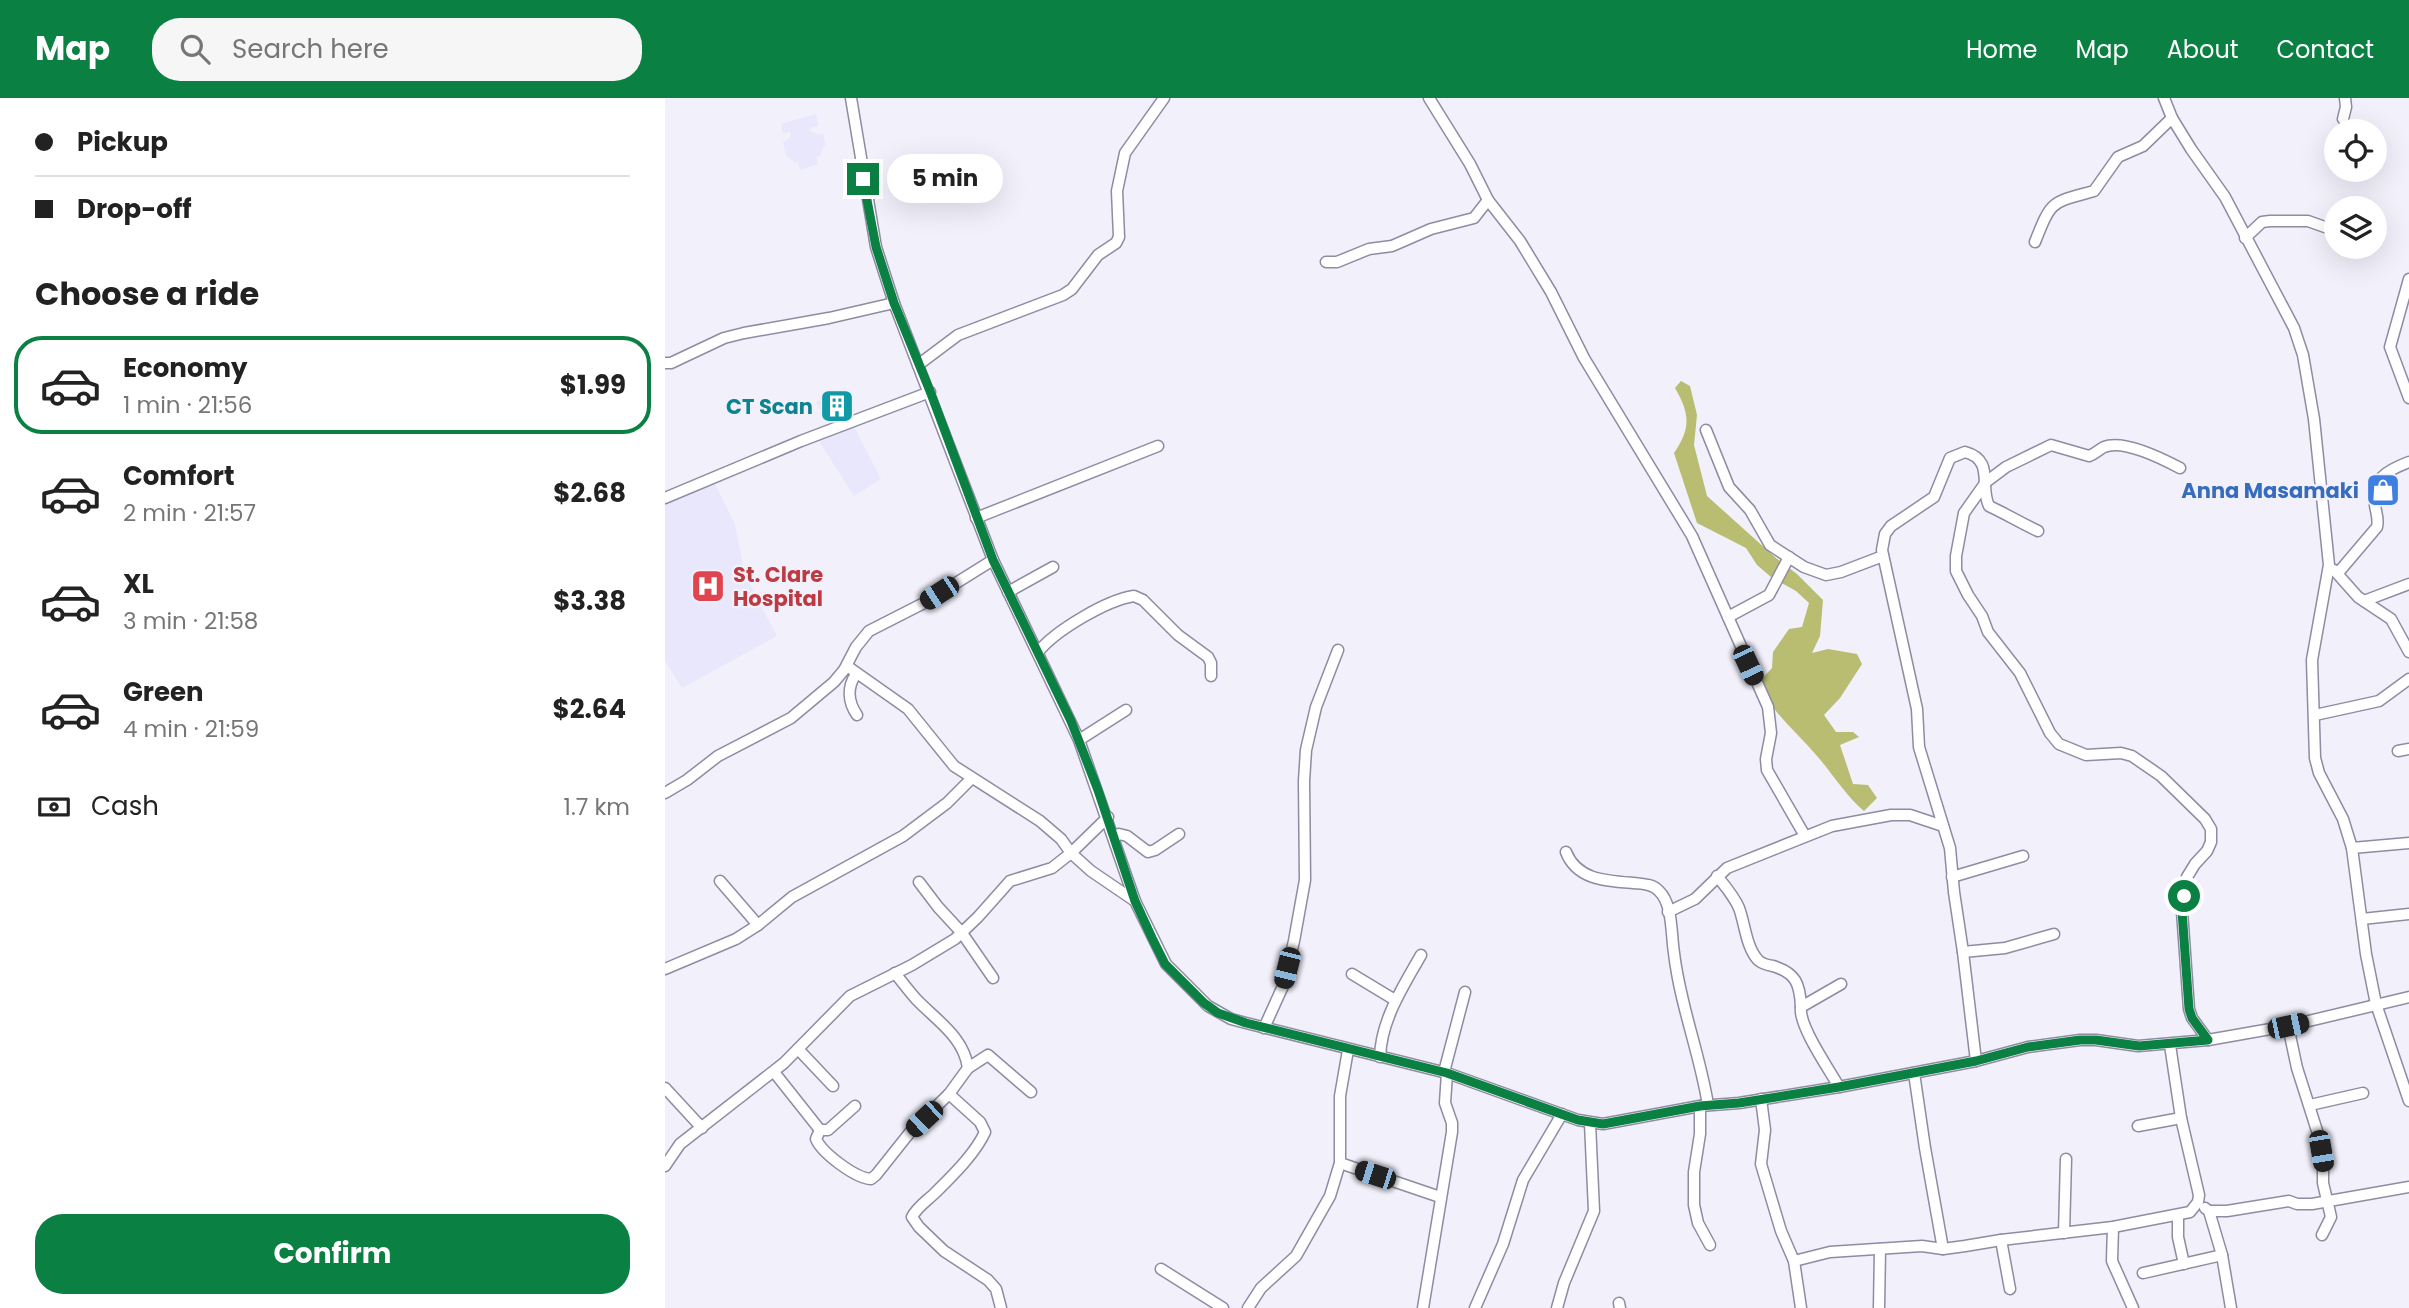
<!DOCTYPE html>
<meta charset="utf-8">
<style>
body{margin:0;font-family:Poppins,sans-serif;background:#f6f6f6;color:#222;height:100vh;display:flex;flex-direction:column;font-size:26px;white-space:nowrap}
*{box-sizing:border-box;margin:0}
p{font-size:23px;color:#767676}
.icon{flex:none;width:38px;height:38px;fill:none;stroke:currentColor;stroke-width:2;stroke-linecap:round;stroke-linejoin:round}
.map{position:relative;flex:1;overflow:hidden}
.details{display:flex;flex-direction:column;background:#fff;width:665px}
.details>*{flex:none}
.hud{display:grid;align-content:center;height:154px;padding:0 35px;background:#fff}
.buttons{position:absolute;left:1659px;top:21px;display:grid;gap:14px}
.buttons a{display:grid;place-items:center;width:63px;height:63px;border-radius:50%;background:#fff;box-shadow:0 7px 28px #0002;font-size:35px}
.end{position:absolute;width:32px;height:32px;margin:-16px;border:9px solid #0b8043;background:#fff;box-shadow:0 0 0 4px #fff}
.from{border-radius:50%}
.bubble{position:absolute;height:49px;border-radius:24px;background:#fff;box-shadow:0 7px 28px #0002;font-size:23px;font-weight:700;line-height:49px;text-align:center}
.car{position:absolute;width:21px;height:42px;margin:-21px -10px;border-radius:9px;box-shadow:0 0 5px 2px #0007;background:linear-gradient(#222 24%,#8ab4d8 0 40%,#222 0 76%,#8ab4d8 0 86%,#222 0)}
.hud b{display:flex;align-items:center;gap:24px;height:66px;font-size:26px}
.hud b+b{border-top:2px solid #e0e0e0}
.hud i{width:18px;height:18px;background:#222}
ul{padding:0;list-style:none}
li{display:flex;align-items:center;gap:21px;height:98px;margin:0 14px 10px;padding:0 21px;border:4px solid transparent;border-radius:28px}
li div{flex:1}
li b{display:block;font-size:26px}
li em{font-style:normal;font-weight:700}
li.current{border-color:#0b8043}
li>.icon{width:63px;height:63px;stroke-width:1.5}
h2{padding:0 35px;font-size:32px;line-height:84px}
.pay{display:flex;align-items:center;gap:18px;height:77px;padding:0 35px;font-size:26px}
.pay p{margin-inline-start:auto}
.action{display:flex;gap:14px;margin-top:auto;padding:14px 35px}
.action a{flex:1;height:80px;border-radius:28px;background:#0b8043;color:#fff;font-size:28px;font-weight:700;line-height:80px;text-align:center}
header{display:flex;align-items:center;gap:42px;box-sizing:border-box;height:98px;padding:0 35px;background:#0b8043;color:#fff}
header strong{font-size:33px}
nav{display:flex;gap:38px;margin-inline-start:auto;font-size:24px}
.search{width:490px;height:63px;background:#f6f6f6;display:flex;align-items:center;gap:18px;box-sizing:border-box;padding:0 24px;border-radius:28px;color:#767676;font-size:26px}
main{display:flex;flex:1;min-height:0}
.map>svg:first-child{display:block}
.built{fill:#e9e7fb}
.forest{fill:#b9bd72}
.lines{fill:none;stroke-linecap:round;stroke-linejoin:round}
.minor-casing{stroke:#8e8ba3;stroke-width:13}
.minor{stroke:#fff;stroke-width:10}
.route{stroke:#0b8043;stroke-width:9}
.labels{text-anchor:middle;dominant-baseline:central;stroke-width:5;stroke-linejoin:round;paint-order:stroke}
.culture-label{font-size:21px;font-weight:bold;fill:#0d838f;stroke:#f1f0fb;text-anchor:end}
.shop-label{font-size:21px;font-weight:bold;fill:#366cbe;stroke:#f1f0fb;text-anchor:end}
.health-label{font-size:21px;font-weight:bold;fill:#be3a42;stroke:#f1f0fb;text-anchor:start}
</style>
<header>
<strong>Map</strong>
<div class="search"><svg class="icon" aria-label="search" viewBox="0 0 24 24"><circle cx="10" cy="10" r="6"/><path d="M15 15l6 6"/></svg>Search here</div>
<nav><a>Home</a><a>Map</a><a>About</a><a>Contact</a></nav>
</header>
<main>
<section class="details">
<div class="hud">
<b><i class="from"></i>Pickup</b>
<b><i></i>Drop-off</b>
</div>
<h2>Choose a ride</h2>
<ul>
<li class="current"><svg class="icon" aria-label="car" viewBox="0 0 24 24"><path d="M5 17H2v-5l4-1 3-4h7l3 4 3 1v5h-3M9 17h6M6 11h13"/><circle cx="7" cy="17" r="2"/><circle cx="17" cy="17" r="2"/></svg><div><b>Economy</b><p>1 min · 21:56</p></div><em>$1.99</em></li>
<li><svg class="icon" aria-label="car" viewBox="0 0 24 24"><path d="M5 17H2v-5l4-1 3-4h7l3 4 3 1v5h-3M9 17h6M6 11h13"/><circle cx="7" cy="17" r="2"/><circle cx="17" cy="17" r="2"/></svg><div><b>Comfort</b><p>2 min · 21:57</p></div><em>$2.68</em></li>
<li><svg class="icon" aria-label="car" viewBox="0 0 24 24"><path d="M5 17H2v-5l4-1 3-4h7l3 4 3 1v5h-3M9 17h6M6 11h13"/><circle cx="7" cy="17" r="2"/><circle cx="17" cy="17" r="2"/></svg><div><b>XL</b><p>3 min · 21:58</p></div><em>$3.38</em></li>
<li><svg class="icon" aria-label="car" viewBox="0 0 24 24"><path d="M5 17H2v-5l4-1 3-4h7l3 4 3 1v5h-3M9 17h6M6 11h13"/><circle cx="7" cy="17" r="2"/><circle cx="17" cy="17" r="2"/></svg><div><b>Green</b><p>4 min · 21:59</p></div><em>$2.64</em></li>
</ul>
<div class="pay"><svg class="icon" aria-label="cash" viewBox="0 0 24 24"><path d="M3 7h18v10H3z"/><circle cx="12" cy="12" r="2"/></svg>Cash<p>1.7 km</p></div>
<div class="action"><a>Confirm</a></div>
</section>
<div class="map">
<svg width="1744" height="1210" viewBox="0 0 1744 1210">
<rect width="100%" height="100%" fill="#f1f0fb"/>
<g class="built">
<path d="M151,16l2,12 -8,2v3l8,4 5,-1 3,12 -3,1 -4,10 -3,-1 2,8 -18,6 -2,-9 -2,2 -10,-7 -3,-14 5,-2 3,-5 -1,-3 -7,2 -2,-10z"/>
<path d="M179,290l11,23 -25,10 -1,-3 -3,3 -10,-19z"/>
<path d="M188,327l28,54 -27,17 -37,-58z"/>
<path d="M49,384l21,42 8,42 5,15 29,55 -95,52 -17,-27v-158z"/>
</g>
<path class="forest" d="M1016,283l9,5 7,29 -3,30 13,51 69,62 21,16 26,26 -3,36 -8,17 16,-4 29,5 5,10 -22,34 -16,17 12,17h17l6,5 -19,8 13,39 15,1 9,13 -13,13c-19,-16 -31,-37 -47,-55 -20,-24 -47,-44 -58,-74l13,-14 1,-16 16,-23 13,-2 7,-24 -13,-12 -25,-14 -14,-12 -11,-17 -49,-25 -23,-70c17,-25 16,-39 1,-65z"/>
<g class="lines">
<g class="minor-casing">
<g id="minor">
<path d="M186,0l25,149 18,56 99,257 86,180 56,161 31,63 42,42 23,13 15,4 201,50 131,47 25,4 97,-18 39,-3 100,-16 137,-26 52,-14 52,-7h16l42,6 70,-6 80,-14 121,-29"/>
<path d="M764,0l41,66 18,36 32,41 31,51 33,66 108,178 76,171 3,26 -5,26 1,11 38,66"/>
<path d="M1499,0l8,20 19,31 34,48 69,131 9,27 11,64 15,146 -17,95 3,98 4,15 24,46 9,29 14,106 10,50 33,97"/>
<path d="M1678,21l3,-12 -1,-9"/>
<path d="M1580,140l17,-16 8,-1h38l28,10"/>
<path d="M1370,144c17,-43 16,-39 59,-51l24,-34 25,-11 29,-28"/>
<path d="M661,164h11l32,-13 23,-3 39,-17 43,-11 14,-18"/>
<path d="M1744,181l-19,68 19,51"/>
<path d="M0,265h6l53,-25 20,-5 85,-15 65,-15"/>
<path d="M253,267l40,-30 105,-40 9,-6 26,-34 18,-12 3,-6 -2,-46 8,-38 39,-55"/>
<path d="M1041,332l23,57 21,23 20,35 34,22 22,8 15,-3 42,-16"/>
<path d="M1515,370c-17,-9 -57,-29 -76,-21 -6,3 -9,7 -15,9l-38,-11 -45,22 -20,15 -22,31 -8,43v15l12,24 14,21 6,16 32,41 30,60 9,11 27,11 35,-2 11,3 29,20 44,43 6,10v13l-4,9 -12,13 -8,13 -5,34 7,98 3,9 16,22"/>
<path d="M0,400l136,-57 129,-49"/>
<path d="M311,420l182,-72"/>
<path d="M1669,472l24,27 33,22 18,33"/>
<path d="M1673,475l39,-46c2,-8 -1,-14 -2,-22 -5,-26 13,-35 34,-43"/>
<path d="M343,494l45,-25"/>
<path d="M1699,503l45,-17"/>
<path d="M1063,519l41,-22 20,-38"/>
<path d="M373,554c18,-22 69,-52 96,-56l9,4 35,35 30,22 3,6v13"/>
<path d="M182,568l61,43 46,57 86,55 21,18 10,14 20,18 44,30"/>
<path d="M191,576c-9,13 -8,28 1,41"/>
<path d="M1650,617l64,-14 30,-22"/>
<path d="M414,642l47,-30"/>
<path d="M1733,653l11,-2"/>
<path d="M0,695l22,-13 31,-24 73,-38 43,-36 10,-12 12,-23 13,-16 55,-28 69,-43"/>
<path d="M450,739l4,-3 8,2 21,16 7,-2 24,-16"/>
<path d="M1687,750l57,-5"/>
<path d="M901,754c11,28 40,29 68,31 9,1 19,1 25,8 14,13 12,44 15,62 6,52 26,101 34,152"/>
<path d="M1052,778c8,10 17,20 22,32 6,16 7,39 19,52 4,4 9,5 15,6 23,7 27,18 28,41"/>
<path d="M1287,779l71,-21"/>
<path d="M55,783l38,44"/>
<path d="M254,784l19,25 24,26 31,45"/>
<path d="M1003,814l27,-13 32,-31 105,-42 59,-11h19l33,11"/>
<path d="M1697,821l47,-5"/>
<path d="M1298,854l42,-4 49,-14"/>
<path d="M0,871l71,-30 22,-14 34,-28 111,-61 44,-33 25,-25"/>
<path d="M230,875c7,9 14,18 21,26 20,21 48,38 52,69l-19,26 31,28 5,10c-10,22 -33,44 -50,61 -7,7 -18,14 -23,24l7,10 25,24 44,29 8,9 5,19"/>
<path d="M687,876l43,26"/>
<path d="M1623,928l9,42 22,69 4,28v18l8,34 -9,18"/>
<path d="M599,930l19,-42 11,-45 11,-61 -1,-99 2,-31 10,-43 22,-57"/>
<path d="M133,951l35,37"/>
<path d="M715,959c1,-37 23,-70 41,-102"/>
<path d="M1311,963l-13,-109 -9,-60 -4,-44 -31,-101 -2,-38 -35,-159 3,-16 6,-8 43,-29 16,-39 15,-6c30,8 14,34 24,54 17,8 32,17 49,25"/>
<path d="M303,970l20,-13 43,37"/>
<path d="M109,974l46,58h8l27,-24"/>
<path d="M779,974l21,-80"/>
<path d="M1249,975l11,75 18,101"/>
<path d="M1174,989c-10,-18 -41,-62 -38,-80l40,-23"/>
<path d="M0,990l37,40"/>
<path d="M1096,1001l4,31 -4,34 20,67 13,30 7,47"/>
<path d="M1645,1007l53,-12"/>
<path d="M1035,1008v28l-6,38v33l4,18 12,22"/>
<path d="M1473,1028l43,-8"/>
<path d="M155,1032l-4,9c6,14 39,39 55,40l5,-4 35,-44 38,-37"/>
<path d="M675,1065l100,34"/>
<path d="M0,1068l15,-22 104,-81 66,-67 62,-31 43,-26 23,-22 32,-36 42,-13 19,-15 37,-36"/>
<path d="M1540,1110l4,3 13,44 9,53"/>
<path d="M1544,1113h18l62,-10 8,3h15l97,-17"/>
<path d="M1513,1118v21l6,27"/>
<path d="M1448,1129l-1,34 21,47"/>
<path d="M1399,1135l2,-74"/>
<path d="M1336,1142l9,49"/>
<path d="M1129,1163l36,-9 92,-6 21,3 22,-3 36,-6 112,-13 77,-15 8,-10 1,-7 -18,-77 -11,-73"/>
<path d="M496,1171l62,39"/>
<path d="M1478,1175l79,-18"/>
<path d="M954,1205l1,5"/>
<path d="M583,1210l13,-20 35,-32 34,-60 10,-33v-67l8,-46"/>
<path d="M758,1210l29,-176v-9l-7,-20 2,-30"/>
<path d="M810,1210l28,-64 20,-64 39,-66"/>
<path d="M892,1210l7,-25 30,-72 -4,-88"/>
<path d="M1214,1210l1,-59"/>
</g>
</g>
<use href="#minor" class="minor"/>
</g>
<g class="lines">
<path class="route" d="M198,81l13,68 18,56 36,88 63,169 78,161 27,69 37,111 17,37 13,26 39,39 14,10 28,10 201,50 131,47 25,4 97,-18 39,-3 100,-16 137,-26 52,-14 52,-7h16l43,6 69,-6 -16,-22 -3,-9 -7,-98 2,-15"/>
</g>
<defs>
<g id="building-square" transform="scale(1.75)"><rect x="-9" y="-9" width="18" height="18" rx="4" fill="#0f9aa8" stroke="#f1f0fb"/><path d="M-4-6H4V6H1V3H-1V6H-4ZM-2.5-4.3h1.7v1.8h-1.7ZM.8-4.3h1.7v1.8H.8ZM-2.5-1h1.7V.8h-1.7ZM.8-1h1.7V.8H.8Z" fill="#fff"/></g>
<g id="shop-square" transform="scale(1.75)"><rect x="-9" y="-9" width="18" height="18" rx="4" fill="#3f7fe0" stroke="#f1f0fb"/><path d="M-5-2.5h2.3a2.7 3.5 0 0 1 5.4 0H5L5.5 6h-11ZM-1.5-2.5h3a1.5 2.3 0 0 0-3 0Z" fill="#fff"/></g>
<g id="hospital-square" transform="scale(1.75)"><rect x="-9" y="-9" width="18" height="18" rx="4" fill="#e0444e" stroke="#f1f0fb"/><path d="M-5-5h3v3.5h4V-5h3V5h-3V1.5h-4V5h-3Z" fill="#fff"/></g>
</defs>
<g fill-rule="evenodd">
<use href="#building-square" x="172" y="308"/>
<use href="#shop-square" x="1718" y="392"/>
<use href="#hospital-square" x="43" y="488"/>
</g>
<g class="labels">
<g class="culture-label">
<text x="148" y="308">CT Scan</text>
</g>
<g class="shop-label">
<text x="1694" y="392">Anna Masamaki</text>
</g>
<g class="health-label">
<text x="68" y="476">St. Clare<tspan x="68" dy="24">Hospital</tspan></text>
</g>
</g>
</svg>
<div class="buttons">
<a><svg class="icon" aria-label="locate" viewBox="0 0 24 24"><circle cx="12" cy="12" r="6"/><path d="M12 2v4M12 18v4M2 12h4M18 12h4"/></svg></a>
<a><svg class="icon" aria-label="layers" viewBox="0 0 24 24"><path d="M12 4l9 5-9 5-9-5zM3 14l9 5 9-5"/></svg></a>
</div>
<i class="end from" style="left:1519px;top:798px"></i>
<i class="end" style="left:198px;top:81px"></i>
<div class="bubble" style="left:222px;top:56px;width:116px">5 min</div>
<i class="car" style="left:274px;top:495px;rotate:237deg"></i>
<i class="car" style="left:1083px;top:567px;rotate:155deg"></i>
<i class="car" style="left:622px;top:870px;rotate:194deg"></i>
<i class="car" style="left:1623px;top:928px;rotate:78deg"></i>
<i class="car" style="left:259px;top:1021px;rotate:227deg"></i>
<i class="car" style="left:1656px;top:1053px;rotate:170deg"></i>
<i class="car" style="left:710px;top:1077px;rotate:288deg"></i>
</div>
</main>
